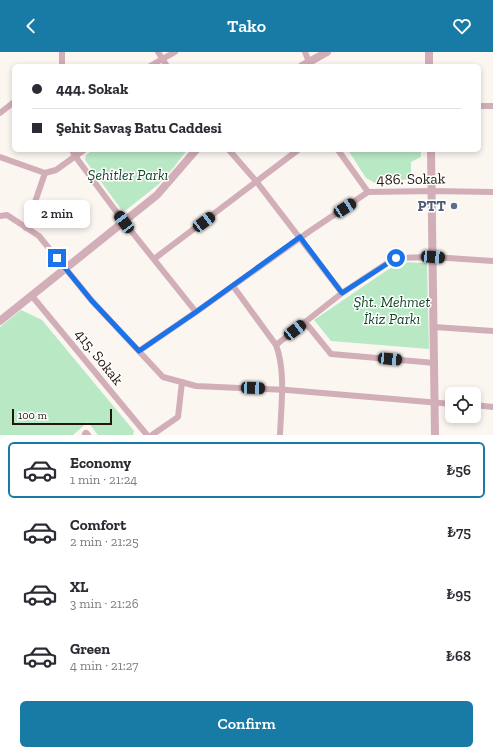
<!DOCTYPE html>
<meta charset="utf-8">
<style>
body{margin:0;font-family:"Zilla Slab",serif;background:#f2f2f3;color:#2b2b33;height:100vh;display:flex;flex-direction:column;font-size:15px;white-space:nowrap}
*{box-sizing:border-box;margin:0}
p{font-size:13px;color:#7c7c81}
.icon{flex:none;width:22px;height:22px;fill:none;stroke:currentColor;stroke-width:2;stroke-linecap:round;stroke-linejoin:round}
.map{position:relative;height:383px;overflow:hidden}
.sheet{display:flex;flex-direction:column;background:#fff;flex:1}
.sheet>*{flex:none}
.hud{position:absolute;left:12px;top:12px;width:469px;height:88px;border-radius:6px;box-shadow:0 2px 6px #0003;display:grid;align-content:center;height:88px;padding:0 20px;background:#fff}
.fabs{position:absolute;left:445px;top:335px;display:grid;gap:8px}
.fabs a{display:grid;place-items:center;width:36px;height:36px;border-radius:6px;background:#fff;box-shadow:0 2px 6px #0003;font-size:20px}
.scale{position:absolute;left:12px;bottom:10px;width:100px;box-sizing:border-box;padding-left:4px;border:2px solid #22180f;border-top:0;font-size:11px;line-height:14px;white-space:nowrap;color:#22180f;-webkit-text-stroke:3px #fff;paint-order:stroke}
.end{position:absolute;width:18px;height:18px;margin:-9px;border:5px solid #1a73e8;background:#fff;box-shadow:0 0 0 2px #fff}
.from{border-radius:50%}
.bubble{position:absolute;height:28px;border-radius:6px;background:#fff;box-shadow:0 2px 6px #0003;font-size:13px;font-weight:600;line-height:28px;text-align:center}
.car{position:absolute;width:12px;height:24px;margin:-12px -6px;border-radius:5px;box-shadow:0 0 3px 1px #0007;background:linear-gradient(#222 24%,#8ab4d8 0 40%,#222 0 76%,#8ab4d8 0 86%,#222 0)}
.hud b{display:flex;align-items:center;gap:14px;height:38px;font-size:15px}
.hud b+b{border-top:1px solid #e1e1e2}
.hud i{width:10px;height:10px;background:#2b2b33}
ul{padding:7px 0 0;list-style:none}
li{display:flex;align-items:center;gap:12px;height:56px;margin:0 8px 6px;padding:0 12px;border:2px solid transparent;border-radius:6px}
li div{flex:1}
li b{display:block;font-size:15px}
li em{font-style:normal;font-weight:600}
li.selected{border-color:#177ba6}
li>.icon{width:36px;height:36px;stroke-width:1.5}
.primary-button{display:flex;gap:8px;margin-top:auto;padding:8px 20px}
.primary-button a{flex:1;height:46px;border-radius:6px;background:#177ba6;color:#fff;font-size:16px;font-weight:600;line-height:46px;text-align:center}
header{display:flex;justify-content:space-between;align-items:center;height:52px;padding:0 20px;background:#177ba6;color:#fff;font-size:18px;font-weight:600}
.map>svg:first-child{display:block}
.green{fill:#b9e8c5}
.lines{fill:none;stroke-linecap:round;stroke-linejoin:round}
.minor{stroke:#d2aeb8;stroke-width:6}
.tertiary{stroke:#d2aeb8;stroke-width:8}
.route{stroke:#1a73e8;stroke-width:5}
.service-dot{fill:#5c6f8a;stroke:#fff;stroke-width:1.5}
.labels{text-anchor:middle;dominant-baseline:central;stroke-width:3;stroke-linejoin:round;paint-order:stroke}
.park-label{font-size:15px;font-style:italic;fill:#134727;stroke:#fff}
.street-label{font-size:15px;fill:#22180f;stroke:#fff}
.service-label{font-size:15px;font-weight:bold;fill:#4e5e75;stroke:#fff;text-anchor:end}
</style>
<header><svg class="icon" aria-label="back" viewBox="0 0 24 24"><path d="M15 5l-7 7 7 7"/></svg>Tako<svg class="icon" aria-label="heart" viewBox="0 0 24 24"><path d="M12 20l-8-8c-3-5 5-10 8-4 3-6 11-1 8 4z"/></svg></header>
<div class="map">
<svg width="493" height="383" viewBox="0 0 493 383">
<rect width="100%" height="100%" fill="#fcf6f1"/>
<g class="green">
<path d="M93,98h94l-13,17 -15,17 -33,26 -5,-1 -36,-49 1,-5z"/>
<path d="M348,98h73v7l-10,5v17l-36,4 -9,-5z"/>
<path d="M399,210l28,1 2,86 -98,-8 -17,-21z"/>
<path d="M21,258l21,10 92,111 -1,4h-35l-10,-13 -15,13h-73v-108z"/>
</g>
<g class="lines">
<g class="minor">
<path d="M62,0v14"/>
<path d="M158,0l9,14"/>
<path d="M305,0l4,10"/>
<path d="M150,14l25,-14"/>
<path d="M479,54h14"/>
<path d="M0,61l14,-11"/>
<path d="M72,98l3,6 49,66 72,90"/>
<path d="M229,98l27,31 86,112"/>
<path d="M338,98l30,42"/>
<path d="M0,105l45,16 11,-3 28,-20"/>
<path d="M0,164l7,-1 32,21 53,65 71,76 33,9 91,4 165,14"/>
<path d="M26,176l19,-55"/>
<path d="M154,207l144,-109"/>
<path d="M233,234l43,59c10,26 5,62 4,90"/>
<path d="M32,244l115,139"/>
<path d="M305,270l26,32 104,9"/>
<path d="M434,275l59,4"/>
<path d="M276,293l66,-52 53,-35 38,-1 60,4"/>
<path d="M139,299l57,-39 114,-81 58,-39 64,-1 61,1"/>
<path d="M474,353l19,2"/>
<path d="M152,383l26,-18 4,-35"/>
</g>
<g class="tertiary">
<path d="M429,0v14"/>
<path d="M302,14l25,-14"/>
<path d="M431,98l4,285"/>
<path d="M0,269l157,-126 39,-45"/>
<path d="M86,382l1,1"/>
</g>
</g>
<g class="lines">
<path class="route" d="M57,206l35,43 47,50 57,-39 104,-75 42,56 54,-35"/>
</g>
<circle class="service-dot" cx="454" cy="154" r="4"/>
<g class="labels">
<g class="park-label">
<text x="128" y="123">Şehitler Parkı</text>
<text x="392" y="250">Şht. Mehmet<tspan x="392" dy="17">İkiz Parkı</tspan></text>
</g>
<g class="street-label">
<text transform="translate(411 127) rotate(-1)">486. Sokak</text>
<text transform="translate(99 305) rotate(51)">415. Sokak</text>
</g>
<g class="service-label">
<text x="446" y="154">PTT</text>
</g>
</g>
</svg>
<div class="fabs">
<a><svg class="icon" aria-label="locate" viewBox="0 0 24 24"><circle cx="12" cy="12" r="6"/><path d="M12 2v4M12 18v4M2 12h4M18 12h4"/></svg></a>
</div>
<div class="scale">100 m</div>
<i class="end from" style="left:396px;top:206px"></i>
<i class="end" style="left:57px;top:206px"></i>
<div class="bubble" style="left:24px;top:148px;width:66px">2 min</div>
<i class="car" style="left:345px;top:156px;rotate:57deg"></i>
<i class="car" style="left:124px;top:170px;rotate:323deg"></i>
<i class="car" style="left:204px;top:170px;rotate:53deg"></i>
<i class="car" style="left:433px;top:205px;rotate:94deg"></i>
<i class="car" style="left:295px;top:278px;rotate:52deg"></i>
<i class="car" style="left:390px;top:307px;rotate:95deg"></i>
<i class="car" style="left:253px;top:336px;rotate:92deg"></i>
<div class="hud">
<b><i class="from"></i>444. Sokak</b>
<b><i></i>Şehit Savaş Batu Caddesi</b>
</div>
</div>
<section class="sheet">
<ul>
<li class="selected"><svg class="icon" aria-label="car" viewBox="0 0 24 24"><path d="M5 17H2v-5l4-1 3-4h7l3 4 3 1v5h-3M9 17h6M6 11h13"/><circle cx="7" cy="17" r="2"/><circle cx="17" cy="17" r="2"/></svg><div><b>Economy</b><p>1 min · 21:24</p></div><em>₺56</em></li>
<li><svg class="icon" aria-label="car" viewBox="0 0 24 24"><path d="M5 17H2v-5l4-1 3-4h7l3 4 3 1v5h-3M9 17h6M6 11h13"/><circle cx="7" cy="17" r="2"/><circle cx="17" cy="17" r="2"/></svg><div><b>Comfort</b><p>2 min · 21:25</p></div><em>₺75</em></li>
<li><svg class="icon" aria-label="car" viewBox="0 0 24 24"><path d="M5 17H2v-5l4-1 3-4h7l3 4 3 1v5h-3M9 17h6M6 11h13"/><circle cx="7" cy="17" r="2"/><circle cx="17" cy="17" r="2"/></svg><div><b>XL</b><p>3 min · 21:26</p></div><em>₺95</em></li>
<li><svg class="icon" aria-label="car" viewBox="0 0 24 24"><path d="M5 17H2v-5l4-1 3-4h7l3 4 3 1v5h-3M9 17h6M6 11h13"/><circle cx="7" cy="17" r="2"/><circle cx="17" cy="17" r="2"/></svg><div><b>Green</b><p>4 min · 21:27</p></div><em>₺68</em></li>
</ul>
<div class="primary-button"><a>Confirm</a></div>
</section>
